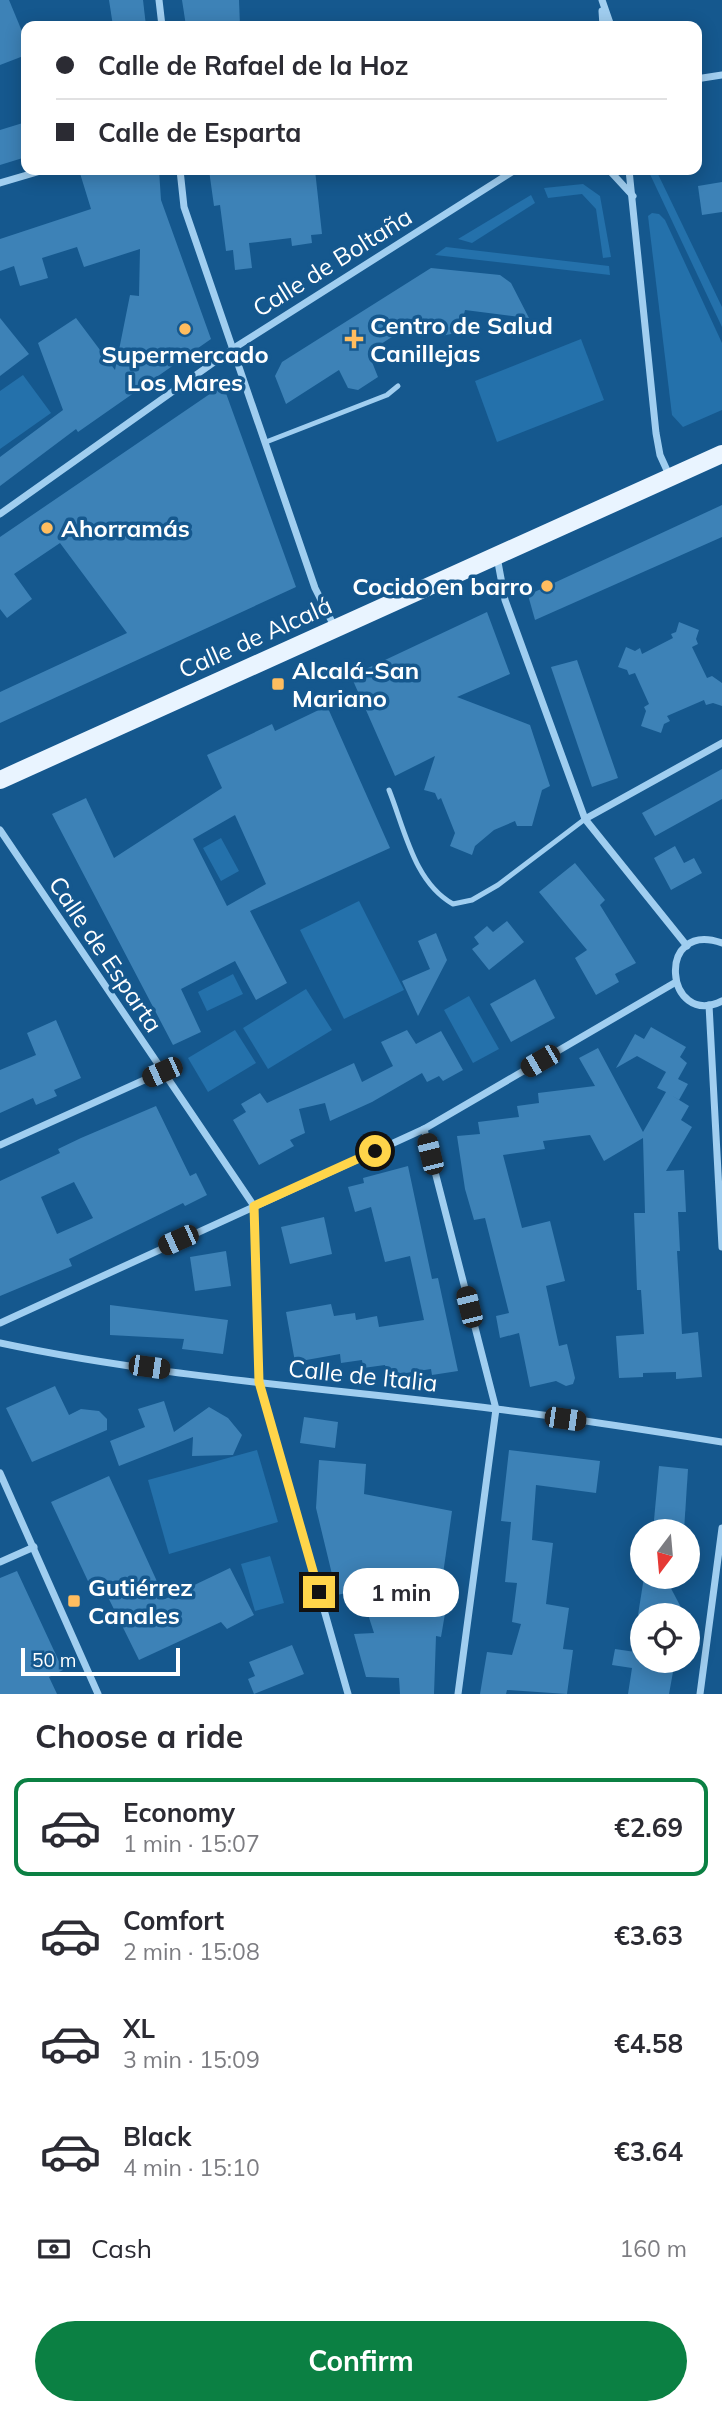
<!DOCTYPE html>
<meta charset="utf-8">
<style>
body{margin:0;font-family:Mulish,sans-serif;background:#f7f7f7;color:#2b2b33;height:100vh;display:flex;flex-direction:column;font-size:26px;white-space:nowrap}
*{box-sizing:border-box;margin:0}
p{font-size:23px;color:#7c7c81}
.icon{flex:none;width:38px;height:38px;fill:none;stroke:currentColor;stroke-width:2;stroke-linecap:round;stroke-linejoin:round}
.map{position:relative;height:1694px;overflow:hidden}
.drawer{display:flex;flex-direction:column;background:#fff;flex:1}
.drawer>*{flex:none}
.hud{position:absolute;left:21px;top:21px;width:681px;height:154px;border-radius:14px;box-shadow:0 4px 18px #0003;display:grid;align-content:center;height:154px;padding:0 35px;background:#fff}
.needle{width:46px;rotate:196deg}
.fabs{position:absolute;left:630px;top:1519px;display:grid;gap:14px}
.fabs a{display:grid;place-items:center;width:70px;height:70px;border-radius:50%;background:#fff;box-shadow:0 4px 18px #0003;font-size:35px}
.scale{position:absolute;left:21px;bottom:18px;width:159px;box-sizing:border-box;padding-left:7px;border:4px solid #fff;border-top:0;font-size:19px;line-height:24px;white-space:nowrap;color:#fff;-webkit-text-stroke:5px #15588e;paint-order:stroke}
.end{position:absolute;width:32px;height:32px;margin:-16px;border:9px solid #ffd54a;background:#111;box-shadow:0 0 0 4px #111}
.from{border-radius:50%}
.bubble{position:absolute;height:49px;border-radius:24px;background:#fff;box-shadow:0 4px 18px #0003;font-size:23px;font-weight:700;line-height:49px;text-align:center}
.car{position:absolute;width:21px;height:42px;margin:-21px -10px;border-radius:9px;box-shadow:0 0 5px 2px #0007;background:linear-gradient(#222 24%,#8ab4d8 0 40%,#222 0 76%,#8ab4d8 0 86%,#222 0)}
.hud b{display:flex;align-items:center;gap:24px;height:66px;font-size:26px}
.hud b+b{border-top:2px solid #e1e1e2}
.hud i{width:18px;height:18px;background:#2b2b33}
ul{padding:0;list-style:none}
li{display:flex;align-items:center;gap:21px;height:98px;margin:0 14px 10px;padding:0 21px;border:4px solid transparent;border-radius:14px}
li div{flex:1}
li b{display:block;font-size:26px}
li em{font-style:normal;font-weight:700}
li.active{border-color:#0b8043}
li>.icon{width:63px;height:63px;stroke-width:1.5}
h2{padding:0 35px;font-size:32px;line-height:84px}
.pay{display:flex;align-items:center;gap:18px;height:77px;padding:0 35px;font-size:26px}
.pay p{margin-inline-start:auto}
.primary-button{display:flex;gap:14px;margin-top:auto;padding:14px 35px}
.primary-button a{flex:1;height:80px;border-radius:42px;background:#0b8043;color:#fff;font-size:28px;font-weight:700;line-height:80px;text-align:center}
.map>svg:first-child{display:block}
.green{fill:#2471ab}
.building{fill:#3d82b7;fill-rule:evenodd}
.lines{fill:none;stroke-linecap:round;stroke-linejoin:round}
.service{stroke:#a0cef0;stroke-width:5}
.minor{stroke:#a0cef0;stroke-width:7}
.primary{stroke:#e9f4ff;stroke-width:18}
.route{stroke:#ffd54a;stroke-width:9}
.poi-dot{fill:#ffbd5f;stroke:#15588e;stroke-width:2.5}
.labels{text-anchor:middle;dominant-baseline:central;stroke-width:7;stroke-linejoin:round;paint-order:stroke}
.street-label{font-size:24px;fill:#fff;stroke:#15588e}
.poi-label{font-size:24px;font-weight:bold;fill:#fff;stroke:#15588e;text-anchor:start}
</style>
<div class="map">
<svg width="722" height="1694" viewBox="0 0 722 1694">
<rect width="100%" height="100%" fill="#15588e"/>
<g class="green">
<path d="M648,170h8l66,137v20z"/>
<path d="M583,184l17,12 11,61 -8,1 -7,-49 -14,-15 -34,4 -4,-10z"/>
<path d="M531,195l4,8 -63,40 -14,-4z"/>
<path d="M652,213l7,1 6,6 57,123v67l-39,17 -11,-12 -24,-199z"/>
<path d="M446,247l163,19 1,9 -175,-20z"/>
<path d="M581,339l23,61 -107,42 -22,-61z"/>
<path d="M23,375l28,38 -51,36v-58z"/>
<path d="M221,838l18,33 -18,10 -18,-33z"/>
<path d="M359,901l45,89 -60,29 -44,-89z"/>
<path d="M233,974l10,20 -36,17 -9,-19z"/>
<path d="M306,989l26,41 -64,39 -25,-41z"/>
<path d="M469,996l30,53 -26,14 -29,-53z"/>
<path d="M235,1030l21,33 -48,29 -20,-34z"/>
<path d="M257,1450l21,72 -109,32 -21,-74z"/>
<path d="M270,1556l14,47 -29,8 -14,-47z"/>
</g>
<g class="building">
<path d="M0,0h9l17,41v14l-26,10z"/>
<path d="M109,0h34l3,26h-33z"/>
<path d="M182,0h57l1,26h-54z"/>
<path d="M26,122v35l-26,8v-35z"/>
<path d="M79,170h80l2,30 50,139 -133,93 -2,-3 -76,57v-29l63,-47 -25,-67 38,-25 39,52 15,-75 9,1 1,-47 -56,18 -7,-20 -35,11 6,20 -28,8 -6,-20 -14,5v-32l91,-30z"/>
<path d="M209,170h106l7,64 -11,1 1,8 -20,3 -1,-8 -42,5 3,25 -17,2 -2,-20 -7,1 -6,-46 -6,1z"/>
<path d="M722,182v30l-20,3 -4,-29z"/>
<path d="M431,268l69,7 11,8 18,35 -64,-8 -5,22 -23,5 -21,-15 -48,30 10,25 -20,13 -10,-2 -9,-18 -53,34 -11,-28 7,-14z"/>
<path d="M0,318l29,36 -29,22z"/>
<path d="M223,385l73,202 -296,136v-31l127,-59 -67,-90 -46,31 18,25 -25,19 -7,-9v-72z"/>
<path d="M722,505v32l-187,83 -7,-25z"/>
<path d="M487,612l23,62 -53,23 73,28 20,61 -8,4 -10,36h-15l-2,-5 -21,9 -19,16 -3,9 -22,-9 5,-13 -14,-35 -3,2 -3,-7 -11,-3 11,-34 -40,20 -44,-100z"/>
<path d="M679,622l20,8 -3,9 2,5 -6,3 15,31 5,-2 10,7v23l-9,-3 -7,2 -2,-5 -37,16 3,5 -6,3 -3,9 -20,-7 5,-15 -2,-4 5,-3 -14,-31 -6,2 -2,-5 -9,-3 8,-20 9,4 5,-3 2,6 31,-16 -2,-4 5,-2z"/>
<path d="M577,660l41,118 -26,9 -41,-120z"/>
<path d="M327,706l63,142 -140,63 37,72 -31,17 -21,-39 -54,28 20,43 -28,13 -121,-231 34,-16 28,60 108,-70 -15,-33 65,-31 3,7zM235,815l31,69 -39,22 -34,-67z"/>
<path d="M722,769v30l-67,37 -13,-23z"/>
<path d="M675,846l9,17 10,-5 8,15 -31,17 -17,-32z"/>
<path d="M575,863l30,37 -5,5 36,58 -21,11 4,8 -23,13 -21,-37 12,-8 -48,-58z"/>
<path d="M507,921l17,21 -35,28 -17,-21 7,-5 -5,-7 13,-11 6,6z"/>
<path d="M436,933l11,27 -29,56 -16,-35 28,-12 -12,-28z"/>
<path d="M535,979l20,39 -44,24 -21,-38z"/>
<path d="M56,1020l25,58 -27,12 3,6 -21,9 -3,-7 -33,15v-43l36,-15 -9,-22z"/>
<path d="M651,1027l35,20 -6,10 7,6 -9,16 10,5 -9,16 -8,-5 18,11 -8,14 11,7 -26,44 18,-1 2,42h-8l2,39h-3l5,83 16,-2 4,45 -26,2v-7l-33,1v4l-24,1 -3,-42 28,-2 -3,-44h-4l-3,-77h11l-2,-75 -39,23 -14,-26 -47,6 2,8 -42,6 19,73 28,-7 15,60 -19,5 13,60 8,-2 8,34 -2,6 -7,2 -10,-5 -26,6 -11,-54 -19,5 -4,-22 13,-3 -24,-95 -11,2 -9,-31 -8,-53 23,-2 -2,-12 41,-5 -2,-11 22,-3 -1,-10 57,-7 -16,-28 19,-10 45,84 23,-40 -9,-4 9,-16 -29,-16 -21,12 19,-34 9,5z"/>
<path d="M407,1030l9,14 25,-13 22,39 -20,11 -4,-5 -12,6 -5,-9 -50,29 -42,19 -5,-18 -26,6 6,24 -15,7 4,6 -35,19 -26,-45 13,-8 -5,-8 19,-11 7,10 87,-40 8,19 31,-16 -12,-24z"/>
<path d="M156,1106l34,70 6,-3 11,22 -22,11 -2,-3 -114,56 3,7 -72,30v-115l60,-28 -2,-4 23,-11zM74,1182l19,36 -36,16 -16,-37z"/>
<path d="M408,1166l24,113 6,-1 20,93 -26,4 -1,-6 -44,7 -2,-11 -22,3 -1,-8 -21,3 -1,-9 -45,8 -9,-50 45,-8 3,12 21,-3 1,7 21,-4 2,11 45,-7 -14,-64 -25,6 -14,-55 -16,5 -7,-25 16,-4 -1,-5z"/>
<path d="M324,1217l8,37 -42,10 -9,-37z"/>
<path d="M226,1251l5,35 -36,5 -5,-34z"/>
<path d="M110,1305l118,15 -5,34 -41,-5 2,-10 -74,-4z"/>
<path d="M55,1386l14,29 12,-6 18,2 8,8v11l-75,32 -26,-54z"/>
<path d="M164,1401l10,31 35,-25 19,11 14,17 -9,20 -41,1 1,-19 -74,29 -9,-25 35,-14 -7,-18z"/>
<path d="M304,1417l34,5 -3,26 -35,-5z"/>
<path d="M509,1450l91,11 -4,32 -60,-8 -4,55 21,3 -7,61 23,4 -6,41 10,1 -6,44 -60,-4 -1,4h-26l7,-42 25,3 9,-31 -9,-2 5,-39 -12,-1 6,-60 -10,-1z"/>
<path d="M319,1460l47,4 -2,30 88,17 -11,77 8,2 -8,47 -5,-1 -2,58h-34l-1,-16 -33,-1 -12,-43 20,-1 -14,-43 -23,5 -21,-87z"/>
<path d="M659,1466l29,3 -4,62h-31z"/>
<path d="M109,1476l56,123 65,-31 24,47 -27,14 -6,-7 -82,38 -35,-71 -10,5 -43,-92z"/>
<path d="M17,1571l46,99 -14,7 8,17h-57v-116z"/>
<path d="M644,1577h21l20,38h-47z"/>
<path d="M292,1645l12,29 -50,20 -6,-15 7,-3 -6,-14z"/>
<path d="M615,1649l27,4v8h33l-6,33h-41l4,-26 -20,-3z"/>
</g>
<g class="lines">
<g class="service">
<path d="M266,442l121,-47 11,-9"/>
<path d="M389,790c16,40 25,92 64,114l19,-4 26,-15 87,-66"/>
</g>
<g class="minor">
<path d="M159,0l3,26"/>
<path d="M602,0l9,26"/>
<path d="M602,11l1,15"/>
<path d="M696,79l26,-4"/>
<path d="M180,170l4,37 131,381 20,40"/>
<path d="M609,170l24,26"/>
<path d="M629,170l27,263 4,22 10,22"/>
<path d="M0,183l44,-13"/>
<path d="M0,514l234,-166 281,-178"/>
<path d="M497,557l8,43 80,219 102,127"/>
<path d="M585,819l137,-76"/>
<path d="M0,830l254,376 5,176 89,312"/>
<path d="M722,943c-67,-24 -57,86 0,58"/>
<path d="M709,1005l13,242"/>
<path d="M424,1129l72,280 -38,285"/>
<path d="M0,1145l162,-73"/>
<path d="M0,1323l424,-194 252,-147"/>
<path d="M0,1343c163,35 331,45 496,66 75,9 151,21 226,33"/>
<path d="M0,1473l98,221"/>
<path d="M0,1562l34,-15"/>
<path d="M700,1694l22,-166"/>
</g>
<path class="primary" d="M0,780l722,-326"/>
</g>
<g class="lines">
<path class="route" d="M319,1592l-60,-210 -5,-176 121,-55"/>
</g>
<g class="poi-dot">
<circle cx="185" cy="329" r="7"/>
<path d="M350.5 328.5h7v7h7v7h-7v7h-7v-7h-7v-7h7z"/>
<circle cx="47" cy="528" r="7"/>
<circle cx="547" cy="586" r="7"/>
<rect x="271" y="677" width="14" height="14" rx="3.5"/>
<rect x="67" y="1594" width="14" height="14" rx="3.5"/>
</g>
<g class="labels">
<g class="street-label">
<text transform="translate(332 262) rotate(-32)">Calle de Boltaña</text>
<text transform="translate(255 637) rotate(-24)">Calle de Alcalá</text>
<text transform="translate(106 954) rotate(56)">Calle de Esparta</text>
<text transform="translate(363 1375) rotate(6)">Calle de Italia</text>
</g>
<g class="poi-label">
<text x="370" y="325">Centro de Salud<tspan x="370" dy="28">Canillejas</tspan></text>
<text x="185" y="354" text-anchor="middle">Supermercado<tspan x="185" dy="28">Los Mares</tspan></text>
<text x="61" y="528">Ahorramás</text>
<text x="533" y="586" text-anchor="end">Cocido en barro</text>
<text x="292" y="670">Alcalá-San<tspan x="292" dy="28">Mariano</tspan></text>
<text x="88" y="1587">Gutiérrez<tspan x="88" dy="28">Canales</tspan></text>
</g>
</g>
</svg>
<div class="fabs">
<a><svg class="needle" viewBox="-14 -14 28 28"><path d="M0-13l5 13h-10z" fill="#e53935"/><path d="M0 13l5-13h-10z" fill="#7c7c81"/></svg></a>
<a><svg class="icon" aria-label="locate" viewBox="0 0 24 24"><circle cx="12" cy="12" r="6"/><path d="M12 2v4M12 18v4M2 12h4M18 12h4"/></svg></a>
</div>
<div class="scale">50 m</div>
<i class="end from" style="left:375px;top:1151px"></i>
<i class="end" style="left:319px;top:1592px"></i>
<div class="bubble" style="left:343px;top:1568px;width:116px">1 min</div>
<i class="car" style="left:540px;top:1061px;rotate:240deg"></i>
<i class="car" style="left:162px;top:1072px;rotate:246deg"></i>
<i class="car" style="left:430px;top:1154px;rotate:346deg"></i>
<i class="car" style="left:178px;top:1240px;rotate:246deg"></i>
<i class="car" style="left:469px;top:1307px;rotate:346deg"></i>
<i class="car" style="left:149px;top:1367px;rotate:98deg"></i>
<i class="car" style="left:565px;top:1419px;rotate:98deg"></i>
<div class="hud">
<b><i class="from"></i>Calle de Rafael de la Hoz</b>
<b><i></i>Calle de Esparta</b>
</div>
</div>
<section class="drawer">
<h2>Choose a ride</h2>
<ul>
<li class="active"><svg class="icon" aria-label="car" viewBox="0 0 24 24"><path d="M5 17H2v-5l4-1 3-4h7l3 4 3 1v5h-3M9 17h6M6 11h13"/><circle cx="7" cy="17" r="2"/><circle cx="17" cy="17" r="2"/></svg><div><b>Economy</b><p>1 min · 15:07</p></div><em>€2.69</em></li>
<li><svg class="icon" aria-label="car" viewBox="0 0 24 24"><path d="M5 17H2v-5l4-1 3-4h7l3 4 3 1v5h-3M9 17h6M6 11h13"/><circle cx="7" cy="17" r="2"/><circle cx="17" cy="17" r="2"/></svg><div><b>Comfort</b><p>2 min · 15:08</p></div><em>€3.63</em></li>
<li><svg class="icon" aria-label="car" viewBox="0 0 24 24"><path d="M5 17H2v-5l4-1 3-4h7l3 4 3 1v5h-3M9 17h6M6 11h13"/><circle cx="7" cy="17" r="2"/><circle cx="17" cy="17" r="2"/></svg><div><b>XL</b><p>3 min · 15:09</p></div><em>€4.58</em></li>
<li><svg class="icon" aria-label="car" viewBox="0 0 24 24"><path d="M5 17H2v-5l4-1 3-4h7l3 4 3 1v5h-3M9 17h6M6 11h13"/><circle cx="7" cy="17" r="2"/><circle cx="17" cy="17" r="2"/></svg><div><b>Black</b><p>4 min · 15:10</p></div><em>€3.64</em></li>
</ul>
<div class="pay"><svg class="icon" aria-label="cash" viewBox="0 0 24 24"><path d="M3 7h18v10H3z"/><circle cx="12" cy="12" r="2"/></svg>Cash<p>160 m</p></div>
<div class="primary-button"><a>Confirm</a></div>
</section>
